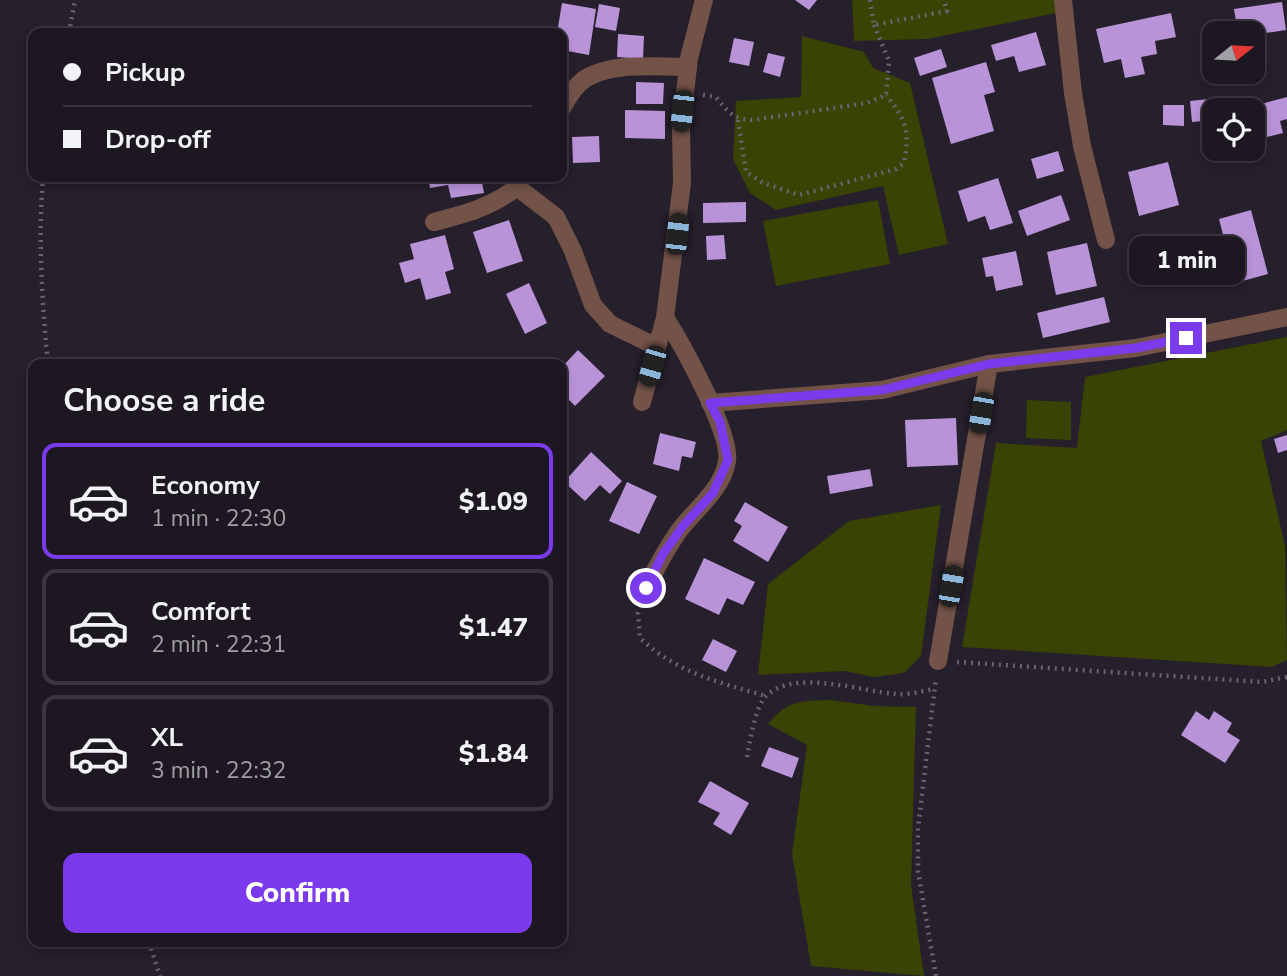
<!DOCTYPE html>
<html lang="en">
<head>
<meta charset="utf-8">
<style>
  :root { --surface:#1c1721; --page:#25202a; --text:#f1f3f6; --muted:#a09fa5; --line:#3a363f; --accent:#7c3aed }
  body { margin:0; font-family:"Nunito Sans",sans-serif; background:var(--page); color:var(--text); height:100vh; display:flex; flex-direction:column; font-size:26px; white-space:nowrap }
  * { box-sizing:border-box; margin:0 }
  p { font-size:23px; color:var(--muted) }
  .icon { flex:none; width:38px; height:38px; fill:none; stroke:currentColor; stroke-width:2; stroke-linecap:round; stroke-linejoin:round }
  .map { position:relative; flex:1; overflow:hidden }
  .sheet { position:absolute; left:28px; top:359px; width:539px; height:588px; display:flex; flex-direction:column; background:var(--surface); border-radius:14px; box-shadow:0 4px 10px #0003,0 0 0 2px var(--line) }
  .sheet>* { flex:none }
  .top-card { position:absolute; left:28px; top:28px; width:539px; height:154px; border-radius:14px; box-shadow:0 4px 10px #0003,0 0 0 2px var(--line); display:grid; align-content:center; height:154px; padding:0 35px; background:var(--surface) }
  .needle { width:46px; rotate:72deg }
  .fabs { position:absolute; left:1202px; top:21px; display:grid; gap:14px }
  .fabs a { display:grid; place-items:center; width:63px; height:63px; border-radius:14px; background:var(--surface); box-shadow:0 4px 10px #0003,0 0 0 2px var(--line); font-size:35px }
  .end { position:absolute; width:32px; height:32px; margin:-16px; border:9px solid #7c3aed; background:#fff; box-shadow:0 0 0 4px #fff }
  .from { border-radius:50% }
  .bubble { position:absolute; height:49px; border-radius:14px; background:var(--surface); box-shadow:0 4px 10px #0003,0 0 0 2px var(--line); font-size:23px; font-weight:800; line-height:49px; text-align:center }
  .car { position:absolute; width:21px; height:42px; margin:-21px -10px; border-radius:9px; box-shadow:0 0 5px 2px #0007; background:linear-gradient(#222 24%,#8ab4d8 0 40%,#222 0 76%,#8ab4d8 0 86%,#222 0) }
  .top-card b { display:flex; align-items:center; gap:24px; height:66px; font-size:26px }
  .top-card b+b { border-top:2px solid var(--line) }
  .top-card i { width:18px; height:18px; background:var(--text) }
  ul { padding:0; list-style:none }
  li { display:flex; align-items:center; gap:21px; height:116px; margin:0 14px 10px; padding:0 21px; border:4px solid var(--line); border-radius:14px }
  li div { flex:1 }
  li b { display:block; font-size:26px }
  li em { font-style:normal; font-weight:800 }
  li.on { border-color:var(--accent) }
  li>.icon { width:63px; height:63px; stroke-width:1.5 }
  h2 { padding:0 35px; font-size:32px; line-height:84px }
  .cta { display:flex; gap:14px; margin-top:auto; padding:14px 35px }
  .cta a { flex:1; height:80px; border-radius:14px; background:var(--accent); color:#fff; font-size:28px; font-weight:800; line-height:80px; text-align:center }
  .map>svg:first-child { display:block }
  .green { fill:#384304 }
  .building { fill:#b893d8 }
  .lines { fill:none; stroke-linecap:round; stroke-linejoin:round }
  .path { stroke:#6b6470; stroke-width:4.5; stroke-dasharray:2 5; stroke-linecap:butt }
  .minor { stroke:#735248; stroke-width:18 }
  .route { stroke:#7c3aed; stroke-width:9 }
</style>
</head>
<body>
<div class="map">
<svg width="1287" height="976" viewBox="0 0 1287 976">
  <rect width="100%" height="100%" fill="#261f2c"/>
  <g class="green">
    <path d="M852 0H1058L1056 13 927 39 854 41Z"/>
    <path d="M802 36 864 52 873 68 910 83 948 244 899 255 883 186 776 210 750 193 733 159 736 101 801 97Z"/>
    <path d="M878 200 890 264 776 286 763 221Z"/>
    <path d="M1287 337V430L1261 441 1285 546 1287 660 1272 667 962 647 996 443 1077 448 1085 377Z"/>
    <path d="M1027 400 1071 402V440L1026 438Z"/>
    <path d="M941 505 921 656 904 673 874 677 844 671 758 675 768 584 849 521Z"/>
    <path d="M830 700 874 706 916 707 911 885 924 976 811 966 792 854 807 745 768 724C788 700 800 701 830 700Z"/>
  </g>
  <g class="building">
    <path d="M795 0H817L809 10Z"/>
    <path d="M1282 2 1286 30 1253 35 1238 33 1234 9Z"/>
    <path d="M562 3 596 9 589 55 562 50V33H557Z"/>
    <path d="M599 4 620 8 616 31 595 27Z"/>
    <path d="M1171 13 1176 37 1155 41 1157 54 1141 57 1145 74 1125 78 1121 59 1104 63 1096 29Z"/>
    <path d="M1036 32 1046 65 1019 72 1014 56 996 61 991 45Z"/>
    <path d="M618 34 644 36 643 59 617 57Z"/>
    <path d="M734 38 754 42 749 66 729 62Z"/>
    <path d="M941 49 947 67 920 76 914 58Z"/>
    <path d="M768 53 785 57 780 77 763 72Z"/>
    <path d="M986 62 995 92 984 95 994 131 951 144 932 78Z"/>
    <path d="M636 82 664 83 663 104H636Z"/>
    <path d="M1229 97 1230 110H1214V120L1192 122 1190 101Z"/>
    <path d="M1287 97V119L1280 121 1283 133 1259 139 1250 107Z"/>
    <path d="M1163 105H1184V126L1163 125Z"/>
    <path d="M625 110 665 111V139L625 138Z"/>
    <path d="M599 136 600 162 573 163 572 137Z"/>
    <path d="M1058 151 1064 171 1037 179 1031 159Z"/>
    <path d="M1168 162 1179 205 1139 216 1128 172Z"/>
    <path d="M428 177H481L484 193 451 198 448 185 430 188Z"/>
    <path d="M998 178 1013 223 990 230 985 216 968 222 958 191Z"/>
    <path d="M1061 195 1070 220 1027 236 1018 211Z"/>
    <path d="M746 202V222L703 223V203Z"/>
    <path d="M1251 210 1268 274 1224 286 1218 262 1229 258 1219 219Z"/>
    <path d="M509 220 523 261 487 273 473 232Z"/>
    <path d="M445 235 454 269 445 272 451 293 426 300 420 278 405 283 399 263 414 259 410 244Z"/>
    <path d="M724 235 726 259 707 260 706 236Z"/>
    <path d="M1087 243 1097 286 1056 295 1047 252Z"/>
    <path d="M1016 251 1023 285 996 291 993 276 986 277 982 258Z"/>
    <path d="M529 283 547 323 525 334 506 294Z"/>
    <path d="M1104 297 1110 322 1043 338 1037 313Z"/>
    <path d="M578 350 605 376 575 406 562 393V367Z"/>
    <path d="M956 418 958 465 907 467 905 420Z"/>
    <path d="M660 433 696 442 692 458 682 456 679 471 653 464Z"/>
    <path d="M1287 435V450L1278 453 1274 439Z"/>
    <path d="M591 452 622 481 610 494 600 485 585 501 564 482Z"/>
    <path d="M870 469 873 486 830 494 827 476Z"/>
    <path d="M627 482 657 496 639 534 609 521Z"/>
    <path d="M745 502 788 527 768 562 733 541 742 526 734 521Z"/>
    <path d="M704 558 755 582 743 605 727 598 719 615 685 599Z"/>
    <path d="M713 639 737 651 726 672 702 660Z"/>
    <path d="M1196 711 1209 720 1214 711 1232 723 1227 732 1240 740 1225 763 1181 735Z"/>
    <path d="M769 747 799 758 792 778 761 766Z"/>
    <path d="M710 781 749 803 731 835 713 824 720 813 698 802Z"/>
  </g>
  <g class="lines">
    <g class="path">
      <path d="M870 0 874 25 947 11 944 0"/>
      <path d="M69 33 75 0"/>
      <path d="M703 95 716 97C727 111 734 120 753 120L867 103 886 95 889 61 874 25"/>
      <path d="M738 120 746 172 763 183 799 195 896 169 904 163C910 132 906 119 886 95"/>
      <path d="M43 177C38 239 42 302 48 364"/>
      <path d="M641 606 638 613 640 638C677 673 718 682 766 696"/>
      <path d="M957 662 1262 682 1287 677"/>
      <path d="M747 757C750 741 755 707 766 696 796 668 862 692 897 694 909 695 923 691 934 689"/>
      <path d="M149 942 160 976"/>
      <path d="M936 976 918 871V828L936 678"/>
    </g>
    <g class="minor">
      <path d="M1063 0 1073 93 1082 146 1106 240"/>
      <path d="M562 108C569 96 577 82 590 76 619 62 657 67 688 67"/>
      <path d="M522 177 517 187 556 217 573 251 593 305 610 324 657 347"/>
      <path d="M434 222C465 214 492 207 517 187"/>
      <path d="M642 402 665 318 682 183 681 128 689 58 704 0"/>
      <path d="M710 403 882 390 989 364 1136 348 1287 317"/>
      <path d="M646 588C657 567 667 546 682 527 697 508 723 488 727 461 732 435 681 341 665 318"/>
      <path d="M938 661 989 364"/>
    </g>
  </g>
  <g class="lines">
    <path class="route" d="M646 588 663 554 683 526 713 493 728 460 720 422 710 403 882 390 989 364 1136 348 1186 338"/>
  </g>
</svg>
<div class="fabs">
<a><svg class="needle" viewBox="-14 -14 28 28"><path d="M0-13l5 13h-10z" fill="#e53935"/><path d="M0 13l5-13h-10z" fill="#a09fa5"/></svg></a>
<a><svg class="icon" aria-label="locate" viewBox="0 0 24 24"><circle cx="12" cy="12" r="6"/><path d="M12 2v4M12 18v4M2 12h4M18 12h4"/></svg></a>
</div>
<i class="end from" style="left:646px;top:588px"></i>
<i class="end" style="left:1186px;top:338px"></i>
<div class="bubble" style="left:1129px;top:236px;width:116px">1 min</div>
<i class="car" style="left:682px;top:111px;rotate:186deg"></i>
<i class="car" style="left:677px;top:234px;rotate:6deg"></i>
<i class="car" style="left:652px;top:366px;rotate:196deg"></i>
<i class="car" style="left:981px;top:413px;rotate:190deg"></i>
<i class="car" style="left:951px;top:586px;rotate:10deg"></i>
<div class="top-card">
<b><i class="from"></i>Pickup</b>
<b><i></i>Drop-off</b>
</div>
<section class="sheet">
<h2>Choose a ride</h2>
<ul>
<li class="on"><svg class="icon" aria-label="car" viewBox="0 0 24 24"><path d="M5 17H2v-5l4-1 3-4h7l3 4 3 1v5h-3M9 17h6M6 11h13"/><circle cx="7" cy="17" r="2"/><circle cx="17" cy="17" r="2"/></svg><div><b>Economy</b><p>1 min · 22:30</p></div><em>$1.09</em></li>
<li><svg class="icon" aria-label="car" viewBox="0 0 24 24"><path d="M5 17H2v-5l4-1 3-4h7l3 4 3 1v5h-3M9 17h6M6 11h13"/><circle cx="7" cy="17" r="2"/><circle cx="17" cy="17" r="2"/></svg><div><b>Comfort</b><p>2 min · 22:31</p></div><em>$1.47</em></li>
<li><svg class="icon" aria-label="car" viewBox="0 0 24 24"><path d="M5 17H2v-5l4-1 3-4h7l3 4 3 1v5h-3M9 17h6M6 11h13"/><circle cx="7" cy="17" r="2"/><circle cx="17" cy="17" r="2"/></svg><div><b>XL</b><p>3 min · 22:32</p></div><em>$1.84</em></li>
</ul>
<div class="cta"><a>Confirm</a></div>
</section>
</div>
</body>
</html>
